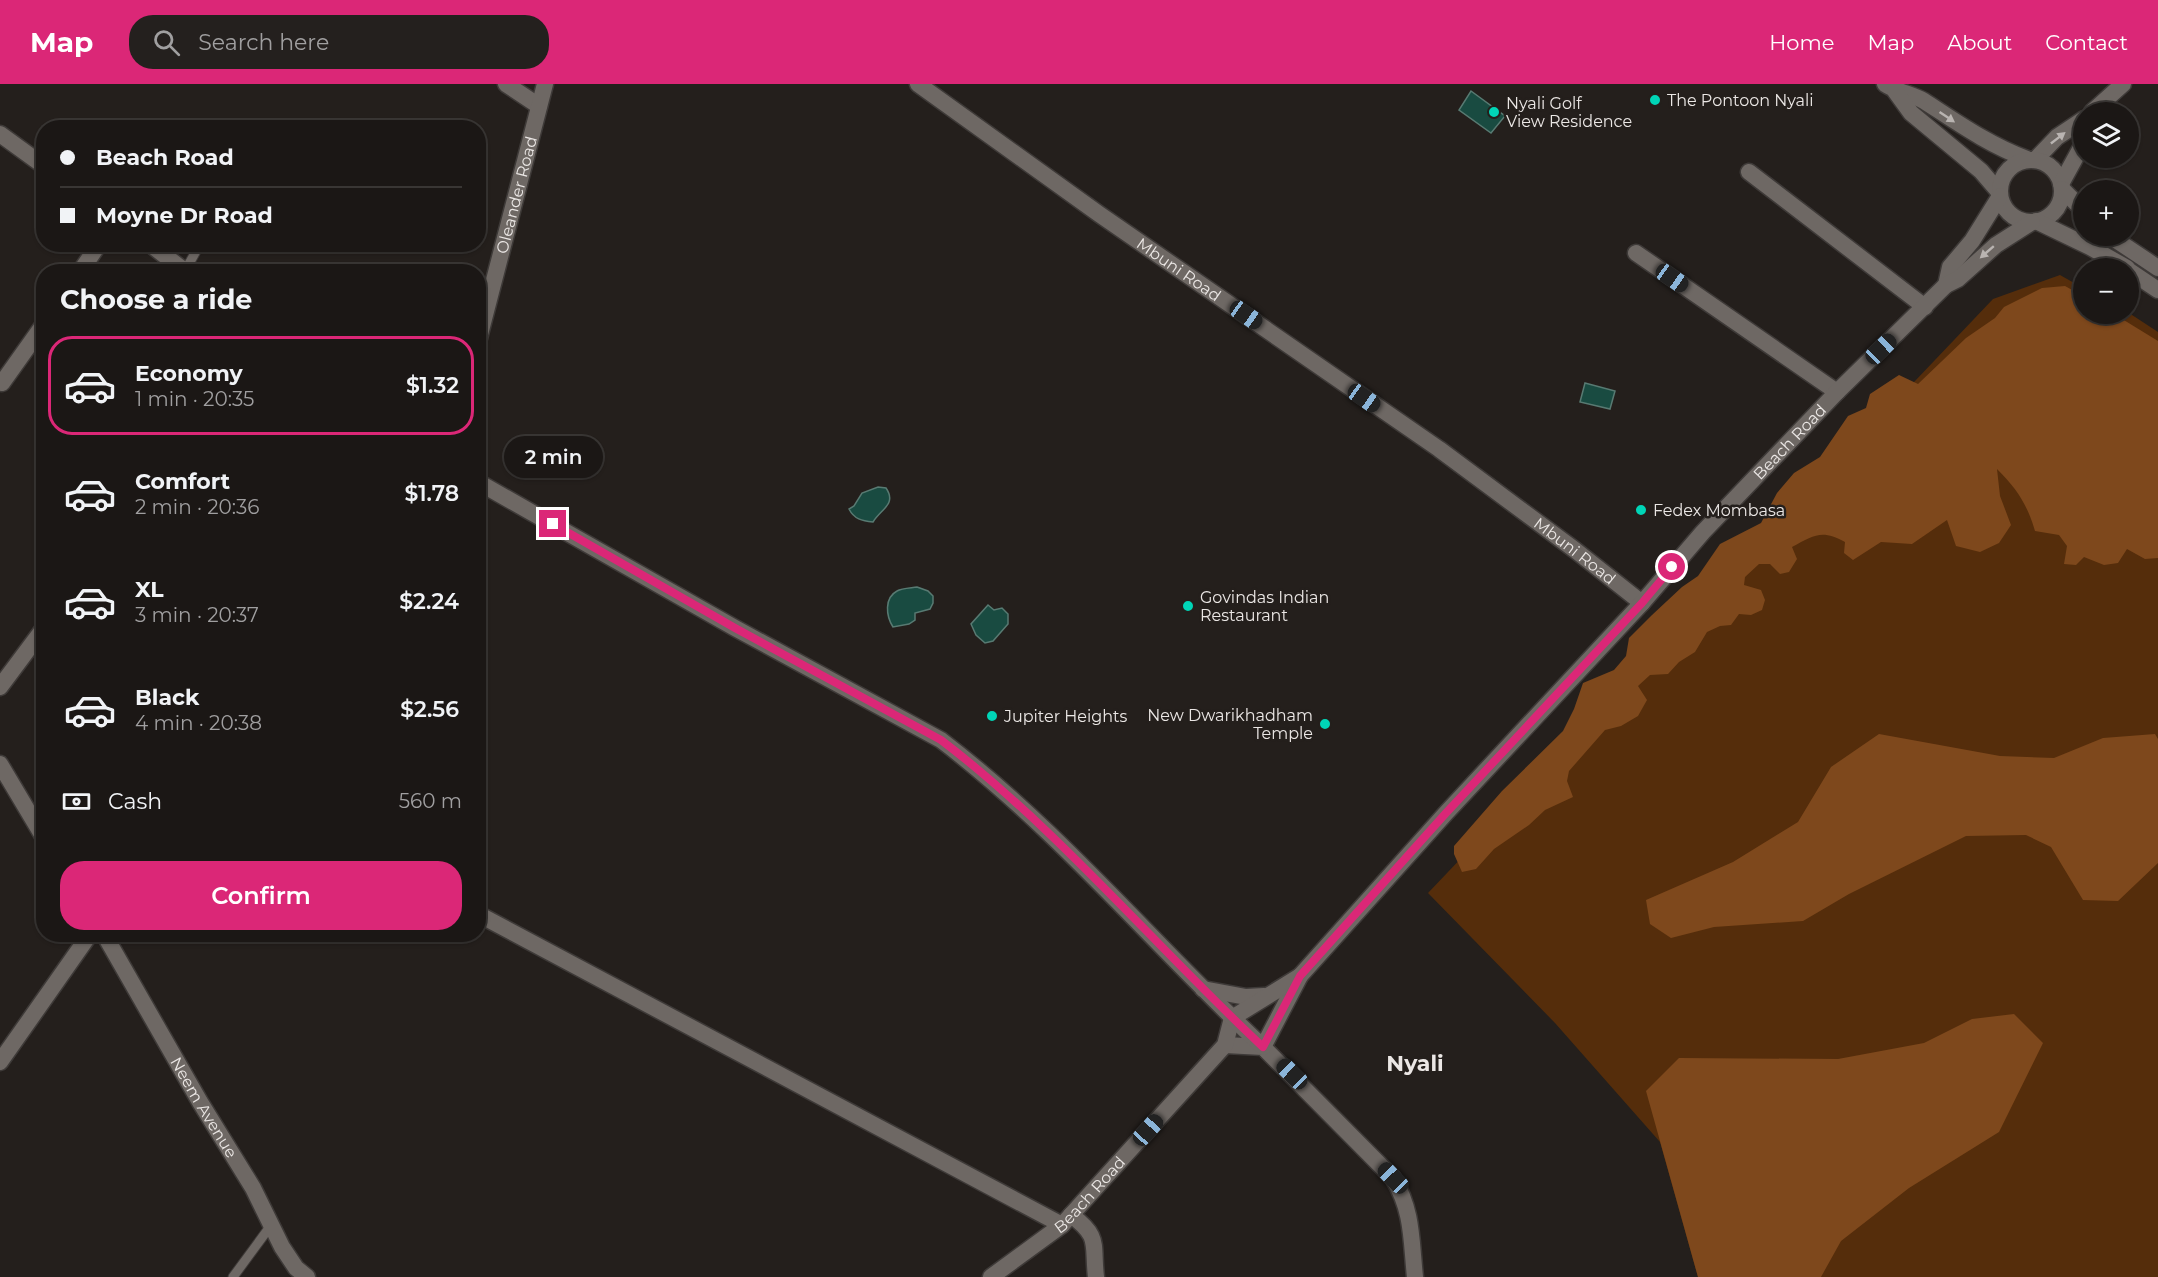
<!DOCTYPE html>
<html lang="en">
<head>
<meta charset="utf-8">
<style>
  :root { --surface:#1b1715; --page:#24201e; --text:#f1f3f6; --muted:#a09fa0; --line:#393634; --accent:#db2777 }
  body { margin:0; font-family:Montserrat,sans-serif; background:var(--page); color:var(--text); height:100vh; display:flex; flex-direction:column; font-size:22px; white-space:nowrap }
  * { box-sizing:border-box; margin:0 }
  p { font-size:20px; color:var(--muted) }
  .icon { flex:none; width:33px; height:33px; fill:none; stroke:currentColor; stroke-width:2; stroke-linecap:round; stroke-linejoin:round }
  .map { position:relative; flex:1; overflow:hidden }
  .panel { position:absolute; left:36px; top:180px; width:450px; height:678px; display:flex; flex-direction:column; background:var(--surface); border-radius:24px; box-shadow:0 2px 4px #0004,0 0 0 2px var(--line) }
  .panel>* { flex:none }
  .hud { position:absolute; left:36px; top:36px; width:450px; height:132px; border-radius:24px; box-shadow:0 2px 4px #0004,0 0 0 2px var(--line); display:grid; align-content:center; height:132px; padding:0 24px; background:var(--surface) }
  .fabs { position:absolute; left:2073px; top:18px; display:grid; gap:12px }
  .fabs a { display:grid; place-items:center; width:66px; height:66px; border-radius:50%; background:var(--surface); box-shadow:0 2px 4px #0004,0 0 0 2px var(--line); font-size:30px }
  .end { position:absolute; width:27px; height:27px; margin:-14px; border:8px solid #db2777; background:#fff; box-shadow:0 0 0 3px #fff }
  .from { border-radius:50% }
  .bubble { position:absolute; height:42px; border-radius:21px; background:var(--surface); box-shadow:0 2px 4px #0004,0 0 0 2px var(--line); font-size:20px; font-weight:600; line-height:42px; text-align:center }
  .car { position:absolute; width:18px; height:36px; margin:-18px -9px; border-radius:8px; box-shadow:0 0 4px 2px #0007; background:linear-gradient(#222 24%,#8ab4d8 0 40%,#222 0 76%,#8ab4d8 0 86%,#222 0) }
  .hud b { display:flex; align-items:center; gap:21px; height:57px; font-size:22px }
  .hud b+b { border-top:2px solid var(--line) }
  .hud i { width:15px; height:15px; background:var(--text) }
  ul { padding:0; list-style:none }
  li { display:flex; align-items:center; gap:18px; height:99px; margin:0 12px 9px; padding:0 12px; border:3px solid transparent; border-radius:24px }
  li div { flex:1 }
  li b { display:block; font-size:22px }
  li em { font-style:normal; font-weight:600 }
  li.active { border-color:var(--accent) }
  li>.icon { width:54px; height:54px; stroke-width:1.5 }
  h2 { padding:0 24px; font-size:27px; line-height:72px }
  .pay { display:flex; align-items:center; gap:15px; height:66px; padding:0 24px; font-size:22px }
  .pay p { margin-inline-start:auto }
  .primary-button { display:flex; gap:12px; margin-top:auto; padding:12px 24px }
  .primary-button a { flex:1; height:69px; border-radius:24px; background:var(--accent); color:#fff; font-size:24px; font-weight:600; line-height:69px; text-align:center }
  header { display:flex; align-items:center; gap:36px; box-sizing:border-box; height:84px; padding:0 30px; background:var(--accent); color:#fff }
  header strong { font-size:28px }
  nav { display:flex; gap:33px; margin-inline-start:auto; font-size:21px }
  .search { width:420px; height:54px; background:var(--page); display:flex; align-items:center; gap:15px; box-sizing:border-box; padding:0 21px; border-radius:24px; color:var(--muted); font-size:22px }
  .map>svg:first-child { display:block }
  .green { fill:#552d0b }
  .forest { fill:#7e481c }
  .water { fill:#194b41; stroke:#587a72; stroke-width:1.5 }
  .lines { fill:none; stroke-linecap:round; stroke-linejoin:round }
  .service-casing { stroke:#3e3a38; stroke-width:11 }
  .minor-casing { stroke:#3e3a38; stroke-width:19 }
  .secondary-casing { stroke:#3e3a38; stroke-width:19 }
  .service { stroke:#6e6864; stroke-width:9 }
  .minor { stroke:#6e6864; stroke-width:16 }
  .secondary { stroke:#6e6864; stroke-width:16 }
  .oneway { fill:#b9b4b1 }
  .route { stroke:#db2777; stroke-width:8 }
  .poi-dot { fill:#00d5b7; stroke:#241f1c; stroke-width:2 }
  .labels { text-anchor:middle; stroke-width:5; stroke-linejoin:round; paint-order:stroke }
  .poi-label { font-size:16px; fill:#ebe7e5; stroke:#241f1c; text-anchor:start }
  .street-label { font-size:16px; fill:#ebe7e5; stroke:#241f1c }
  .district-label { font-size:22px; font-weight:bold; fill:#ebe7e5; stroke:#241f1c }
</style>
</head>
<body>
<header>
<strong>Map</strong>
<div class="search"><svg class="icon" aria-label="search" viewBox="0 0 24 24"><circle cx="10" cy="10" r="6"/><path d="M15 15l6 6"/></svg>Search here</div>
<nav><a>Home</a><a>Map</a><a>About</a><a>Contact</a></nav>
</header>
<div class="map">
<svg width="2158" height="1193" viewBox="0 0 2158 1193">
  <rect width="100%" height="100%" fill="#241f1c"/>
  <path class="green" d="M2060 191 2083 204 2084 230 2129 229 2158 248V1193H1698L1660 1058 1555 939 1428 809 1993 215Z"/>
  <g class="forest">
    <path d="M2065 202 2083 212 2084 230H2114L2158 257V474L2145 475 2127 465 2118 479 2104 481 2084 473 2076 481 2064 480 2067 462 2059 451 2035 447C2027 420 2017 405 1997 385L2000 412 2011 441 1999 459 1980 468 1956 462 1947 436 1912 460 1881 458 1853 476 1844 469 1845 458C1822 445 1814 451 1792 463L1797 475 1789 488 1780 490 1770 480H1759L1745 493 1744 501 1761 506 1765 516 1762 526 1751 531 1739 530 1731 541 1720 542 1707 548 1695 568 1679 578 1668 590 1650 591 1638 602 1647 616 1638 632 1621 642 1605 646 1569 687 1567 697 1573 713 1545 726 1529 741 1494 765 1476 785 1462 788 1454 770V762L1502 707 1563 647 1574 625 1583 599 1614 586 1626 572 1629 554 1652 531 1682 503 1698 492 1720 460 1761 439 1777 409 1794 389 1820 373 1848 332 1866 324 1870 310 1899 291 1918 300 1966 254 1995 234 2004 223 2042 204Z"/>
    <path d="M1879 650 2000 672 2054 674 2103 654 2155 650 2158 655V779L2118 817 2083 816 2051 763 2026 751 1966 752 1849 810 1803 837 1714 843 1671 854 1650 840 1646 816 1733 778 1798 738 1831 683Z"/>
    <path d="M2014 930 2043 959 1999 1048 1909 1104 1841 1157 1821 1193H1698L1646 1007 1679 974 1838 975 1924 959 1972 935Z"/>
  </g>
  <g class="water">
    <path d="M1471 7 1505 32 1491 49 1459 26Z"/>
    <path d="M1585 299 1615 307 1610 325 1580 318Z"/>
    <path d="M878 403 886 404C897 420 881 425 873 438 862 437 854 435 849 425L854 422 862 409Z"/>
    <path d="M917 503 928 507 933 512V519L930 525 915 529V536L909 540 893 543C886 532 884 514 897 507 902 504 911 504 917 503Z"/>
    <path d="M988 521 994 526 1002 524 1008 530V540L993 557 985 559 976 551 971 540Z"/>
  </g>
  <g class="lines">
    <g class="service-casing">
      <g id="service">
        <path d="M185 187 200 160"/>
        <path d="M233 1193 272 1140"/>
      </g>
    </g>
    <g class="minor-casing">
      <g id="minor">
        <path d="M506 0 539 22"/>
        <path id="s1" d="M918 0 1099 130 1439 365 1575 466 1642 519"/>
        <path d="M1749 88 1925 223"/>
        <path d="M1636 169 1837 308"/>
        <path d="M80 188 99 160"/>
        <path id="s2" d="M478 258 545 0"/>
        <path d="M2 299 44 240"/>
        <path d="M0 603 44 544"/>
        <path d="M0 680 44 754"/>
        <path d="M478 830 1062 1141"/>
        <path id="s3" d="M104 850 200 1018 253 1104 282 1163 296 1184 307 1193"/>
        <path d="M1225 961 1263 963 1393 1094C1413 1127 1411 1156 1415 1193"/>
        <path d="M0 978 90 850"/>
        <path d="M1071 1131C1101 1153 1092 1160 1096 1193"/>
        <path id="s4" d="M991 1193 1062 1141 1071 1131 1225 961 1232 934"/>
      </g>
    </g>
    <g class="secondary-casing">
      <g id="secondary">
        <path d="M1885 0C1897 8 1912 10 1924 17 1958 39 1989 61 2027 75"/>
        <path d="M1895 7 1911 29 1981 87 1999 108"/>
        <path d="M2092 28 2123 0"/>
        <path d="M0 50 44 82"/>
        <path d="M2035 76 2057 53 2084 35"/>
        <circle cx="2031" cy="107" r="31"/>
        <path d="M2061 100 2084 58"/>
        <path d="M2062 105 2084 127"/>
        <path d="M2036 137 2090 163 2127 184"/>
        <path d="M2110 152 2158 184"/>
        <path d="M150 160 186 188"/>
        <path d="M2128 186 2158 206"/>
        <path d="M1946 201 1950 183 1972 157 2000 112"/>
        <path id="s5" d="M478 398 735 544 941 656C1059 746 1155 862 1263 963L1300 892 1446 729 1642 519 1703 448 1837 308 1946 201 1958 195 1996 161 2032 138"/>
        <path d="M1203 905 1246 913 1264 912"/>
        <path d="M1232 934 1300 892"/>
      </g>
    </g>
    <use href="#service" class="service"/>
    <use href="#minor" class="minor"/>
    <use href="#secondary" class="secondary"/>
  </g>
  <defs><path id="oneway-solid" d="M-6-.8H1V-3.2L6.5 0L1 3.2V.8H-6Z" transform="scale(1.5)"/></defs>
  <g class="oneway">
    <use href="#oneway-solid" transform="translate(1947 33) rotate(34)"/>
    <use href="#oneway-solid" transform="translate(2058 54) rotate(-38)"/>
    <use href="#oneway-solid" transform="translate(1987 168) rotate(139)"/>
  </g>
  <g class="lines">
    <path class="route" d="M553 440 735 544 941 656C1059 746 1155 862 1263 963L1300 892 1446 729 1642 519 1672 483"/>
  </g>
  <g class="poi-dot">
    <circle cx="1655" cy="16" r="6"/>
    <circle cx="1494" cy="28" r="6"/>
    <circle cx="1641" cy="426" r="6"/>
    <circle cx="1188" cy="522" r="6"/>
    <circle cx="992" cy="632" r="6"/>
    <circle cx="1325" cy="640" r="6"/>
  </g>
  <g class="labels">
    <g class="poi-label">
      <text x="1667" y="22">The Pontoon Nyali</text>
      <text x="1506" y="25">Nyali Golf<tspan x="1506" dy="18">View Residence</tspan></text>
      <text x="1653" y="432">Fedex Mombasa</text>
      <text x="1200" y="519">Govindas Indian<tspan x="1200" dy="18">Restaurant</tspan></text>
      <text x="1313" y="637" text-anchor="end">New Dwarikhadham<tspan x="1313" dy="18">Temple</tspan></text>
      <text x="1004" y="638">Jupiter Heights</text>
    </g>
    <g class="street-label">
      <text dy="6" stroke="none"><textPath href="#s2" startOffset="152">Oleander Road</textPath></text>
      <text dy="6" stroke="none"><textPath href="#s1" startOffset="320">Mbuni Road</textPath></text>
      <text dy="6" stroke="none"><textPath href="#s5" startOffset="1780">Beach Road</textPath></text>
      <text dy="6" stroke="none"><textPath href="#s1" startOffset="806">Mbuni Road</textPath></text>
      <text dy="6" stroke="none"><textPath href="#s3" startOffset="200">Neem Avenue</textPath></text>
      <text dy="6" stroke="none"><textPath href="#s4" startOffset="129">Beach Road</textPath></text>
    </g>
    <g class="district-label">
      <text x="1415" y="987">Nyali</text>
    </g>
  </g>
</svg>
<div class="fabs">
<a><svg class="icon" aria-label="layers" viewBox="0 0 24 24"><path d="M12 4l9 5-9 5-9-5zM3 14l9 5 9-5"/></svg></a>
<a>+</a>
<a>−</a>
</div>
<i class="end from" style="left:1672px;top:483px"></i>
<i class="end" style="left:553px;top:440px"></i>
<div class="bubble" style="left:504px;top:352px;width:99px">2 min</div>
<i class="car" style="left:1672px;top:194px;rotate:125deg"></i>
<i class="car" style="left:1246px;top:231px;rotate:125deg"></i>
<i class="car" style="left:1881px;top:265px;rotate:46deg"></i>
<i class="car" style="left:1364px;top:314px;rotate:125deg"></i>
<i class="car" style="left:1292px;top:990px;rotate:314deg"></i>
<i class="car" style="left:1148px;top:1046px;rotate:42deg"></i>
<i class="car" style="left:1393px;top:1094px;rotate:316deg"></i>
<div class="hud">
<b><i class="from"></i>Beach Road</b>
<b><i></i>Moyne Dr Road</b>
</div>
<section class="panel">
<h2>Choose a ride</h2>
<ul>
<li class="active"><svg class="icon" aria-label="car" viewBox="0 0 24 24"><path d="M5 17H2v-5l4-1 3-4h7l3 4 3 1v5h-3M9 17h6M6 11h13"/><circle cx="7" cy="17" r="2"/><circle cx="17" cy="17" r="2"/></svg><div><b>Economy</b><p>1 min · 20:35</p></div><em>$1.32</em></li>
<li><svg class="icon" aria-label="car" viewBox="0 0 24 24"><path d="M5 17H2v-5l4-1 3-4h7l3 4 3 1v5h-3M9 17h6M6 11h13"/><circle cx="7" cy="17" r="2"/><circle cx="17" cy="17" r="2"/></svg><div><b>Comfort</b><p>2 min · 20:36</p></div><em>$1.78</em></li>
<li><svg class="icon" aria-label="car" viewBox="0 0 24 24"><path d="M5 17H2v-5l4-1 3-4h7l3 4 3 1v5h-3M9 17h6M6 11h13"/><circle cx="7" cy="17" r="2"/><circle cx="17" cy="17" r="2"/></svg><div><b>XL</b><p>3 min · 20:37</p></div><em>$2.24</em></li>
<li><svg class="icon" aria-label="car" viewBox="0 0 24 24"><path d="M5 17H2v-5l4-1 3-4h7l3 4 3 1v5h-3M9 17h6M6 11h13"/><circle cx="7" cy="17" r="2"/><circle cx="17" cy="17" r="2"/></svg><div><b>Black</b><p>4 min · 20:38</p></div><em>$2.56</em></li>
</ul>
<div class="pay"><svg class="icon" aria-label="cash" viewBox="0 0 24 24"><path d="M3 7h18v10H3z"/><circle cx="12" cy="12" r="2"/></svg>Cash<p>560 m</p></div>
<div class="primary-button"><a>Confirm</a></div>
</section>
</div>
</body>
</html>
